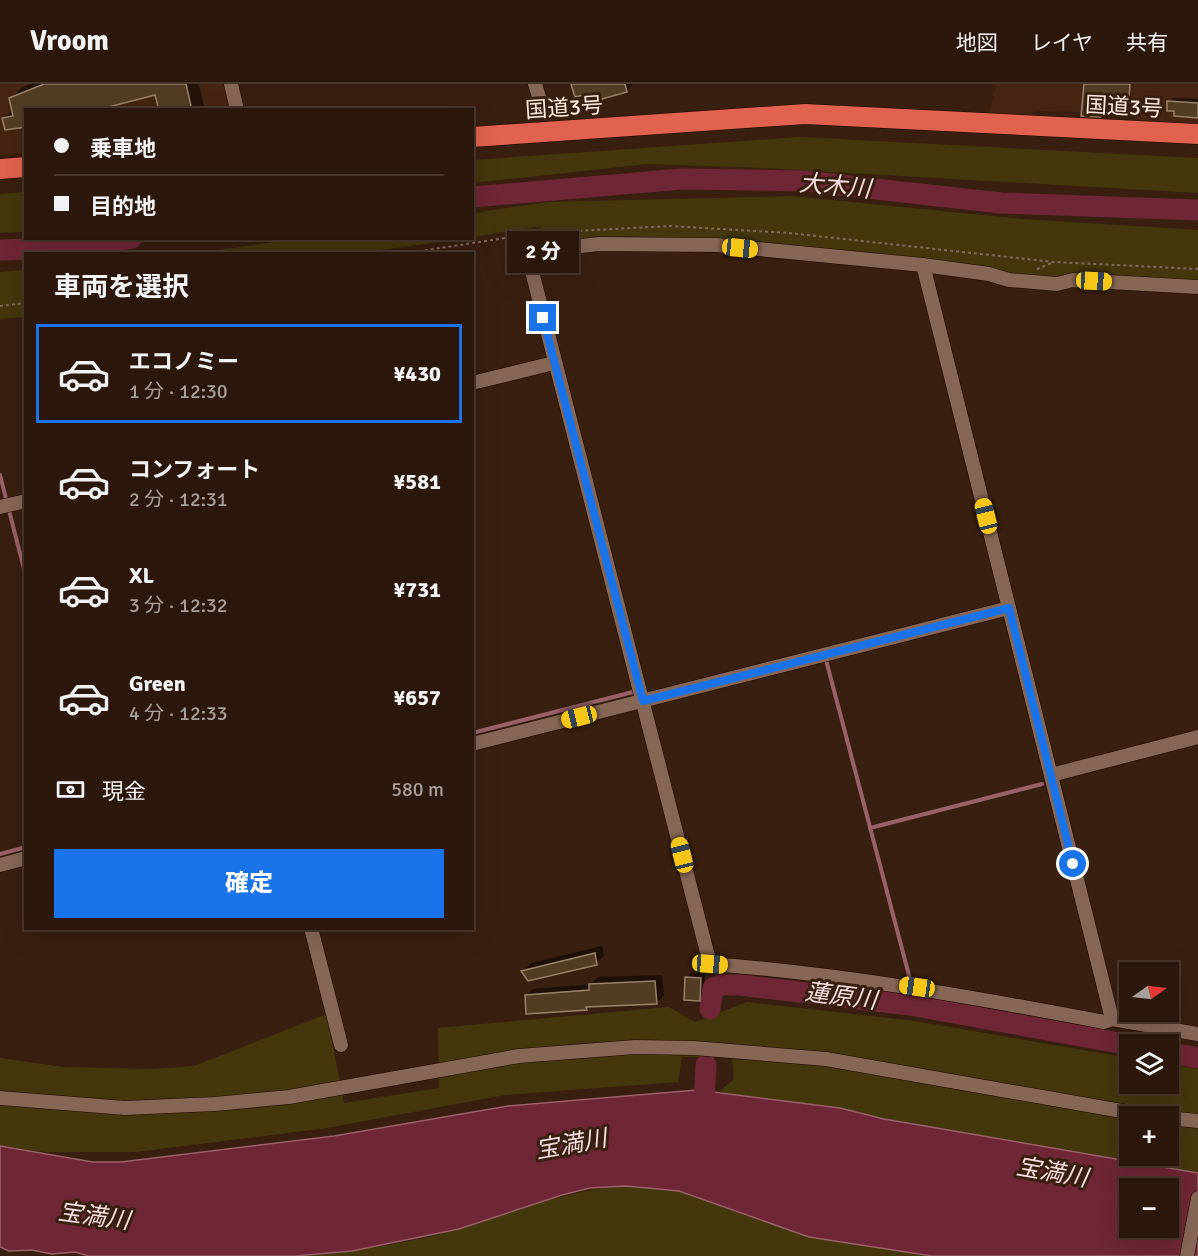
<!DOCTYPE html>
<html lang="ja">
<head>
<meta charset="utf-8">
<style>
  :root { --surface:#2b170b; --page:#372419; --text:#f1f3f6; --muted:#a69f9d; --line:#47362c; --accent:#1a73e8 }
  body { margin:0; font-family:Signika,"Noto Sans JP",sans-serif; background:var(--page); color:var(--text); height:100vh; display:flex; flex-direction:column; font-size:22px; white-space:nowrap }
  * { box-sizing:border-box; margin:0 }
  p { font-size:20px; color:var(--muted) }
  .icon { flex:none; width:33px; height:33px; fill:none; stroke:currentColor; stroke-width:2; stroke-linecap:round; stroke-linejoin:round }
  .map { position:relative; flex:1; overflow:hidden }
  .details { position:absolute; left:24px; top:168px; width:450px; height:678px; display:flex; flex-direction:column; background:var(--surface); border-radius:0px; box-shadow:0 6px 24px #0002,0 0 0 2px var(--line) }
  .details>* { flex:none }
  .hud { position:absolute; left:24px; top:24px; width:450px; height:132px; border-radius:0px; box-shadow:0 6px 24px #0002,0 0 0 2px var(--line); display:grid; align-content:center; height:132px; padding:0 30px; background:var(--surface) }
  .needle { width:39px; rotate:76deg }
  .tools { position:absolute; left:1119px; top:878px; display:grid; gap:12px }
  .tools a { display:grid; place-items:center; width:60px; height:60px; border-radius:0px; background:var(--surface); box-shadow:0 6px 24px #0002,0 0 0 2px var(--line); font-size:30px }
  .end { position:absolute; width:27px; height:27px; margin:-14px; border:8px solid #1a73e8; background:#fff; box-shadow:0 0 0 3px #fff }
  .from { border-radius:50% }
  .bubble { position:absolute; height:42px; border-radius:0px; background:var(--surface); box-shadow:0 6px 24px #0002,0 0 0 2px var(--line); font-size:20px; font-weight:800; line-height:42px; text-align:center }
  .car { position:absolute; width:18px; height:36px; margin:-18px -9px; border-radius:8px; box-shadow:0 0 4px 2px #0007; background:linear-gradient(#f5c518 24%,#345 0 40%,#f5c518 0 76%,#345 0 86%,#f5c518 0) }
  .hud b { display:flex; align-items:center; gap:21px; height:57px; font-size:22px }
  .hud b+b { border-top:2px solid var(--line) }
  .hud i { width:15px; height:15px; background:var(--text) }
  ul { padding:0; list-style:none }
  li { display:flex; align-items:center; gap:18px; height:99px; margin:0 12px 9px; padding:0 18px; border:3px solid transparent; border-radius:0px }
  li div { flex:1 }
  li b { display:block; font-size:22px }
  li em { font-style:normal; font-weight:800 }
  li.current { border-color:var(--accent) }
  li>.icon { width:54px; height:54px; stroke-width:1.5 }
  h2 { padding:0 30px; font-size:27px; line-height:72px }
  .pay { display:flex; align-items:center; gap:15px; height:66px; padding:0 30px; font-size:22px }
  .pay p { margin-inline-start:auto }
  .action { display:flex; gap:12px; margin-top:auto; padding:12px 30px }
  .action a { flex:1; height:69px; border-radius:0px; background:var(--accent); color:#fff; font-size:24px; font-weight:800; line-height:69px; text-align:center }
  header { display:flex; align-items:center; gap:36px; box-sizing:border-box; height:84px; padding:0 30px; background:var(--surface); border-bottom:2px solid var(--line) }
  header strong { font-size:28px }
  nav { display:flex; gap:33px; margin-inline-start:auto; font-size:21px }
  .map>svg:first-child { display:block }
  .built { fill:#452511 }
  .green { fill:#44370c; fill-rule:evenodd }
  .water { fill:#6f2636; stroke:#9a616a; stroke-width:1.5; fill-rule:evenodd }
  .shadow { fill:#0007 }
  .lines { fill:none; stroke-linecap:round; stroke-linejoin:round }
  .stream { stroke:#9a616a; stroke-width:4 }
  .river { stroke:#6f2636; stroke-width:21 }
  .building { fill:#523d24; stroke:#998267; stroke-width:1.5 }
  .minor-casing { stroke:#1f0700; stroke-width:15 }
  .highway-casing { stroke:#1f0700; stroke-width:21 }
  .path { stroke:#816a5d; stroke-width:2; stroke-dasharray:3 3; stroke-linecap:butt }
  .minor { stroke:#866756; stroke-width:14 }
  .highway { stroke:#e0624f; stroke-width:20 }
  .route { stroke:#1a73e8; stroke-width:8 }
  .labels { text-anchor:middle; stroke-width:6; stroke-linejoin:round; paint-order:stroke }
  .street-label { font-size:22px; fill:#feece2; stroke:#391f0f }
  .water-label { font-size:24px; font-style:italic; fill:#f6dde0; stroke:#391f0f }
</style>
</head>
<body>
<header>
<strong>Vroom</strong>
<nav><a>地図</a><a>レイヤ</a><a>共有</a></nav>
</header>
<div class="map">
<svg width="1198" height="1172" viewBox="0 0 1198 1172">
  <rect width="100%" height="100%" fill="#391f0f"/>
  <g class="built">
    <path d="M0 0H226L232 25 26 26 25 69 0 71Z"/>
    <path d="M996 0H1198V41L1136 38 1133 29 1034 27 1031 32 989 29Z"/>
  </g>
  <g class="green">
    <path d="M800 53 1198 74V109L763 84 648 80 473 99V76Z"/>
    <path d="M25 108V148L0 149V110Z"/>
    <path d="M791 112 1022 135 1198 146V199L1046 193 925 178 603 156 521 164 542 142 473 153V129L547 118Z"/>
    <path d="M297 155V154L460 155 359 169H195Z"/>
    <path d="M25 186V233L0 235V188Z"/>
    <path d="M747 918 915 937 1129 974 1130 999H1168L1169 980 1198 985V1089L884 1035 840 1024 719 1008 734 995 732 973H682L678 998 505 1011 327 1044 136 1068H44L0 1062V974L63 983 153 985 194 982 327 930 344 1019 439 1004 438 944 669 923 695 938ZM1130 1032H1168V1071H1130Z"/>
    <path d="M626 1102 679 1106 727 1122 932 1172H295C351 1168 408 1160 462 1144 519 1127 565 1106 626 1102Z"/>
  </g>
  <path class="water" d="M697 1006 840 1024 884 1035 1198 1089V1172H932L809 1153 679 1107 626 1102 590 1104 562 1111 459 1145 352 1167 295 1172H89L75 1168 52 1170 32 1166 9 1167 0 1163V1062L93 1078H121L334 1052 508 1022ZM1130 1104H1168V1143H1130Z"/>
  <g class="shadow">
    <path d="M30 0H199L205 26H160L156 9 26 26 24 60 21 43 4 35 13 25 11 14 21 4Z"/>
    <path d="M573 0H633L627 7Z"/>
    <path d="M1089 0H1126L1110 8 1108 24 1100 32Z"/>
    <path d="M1173 14 1198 15V32L1176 26 1169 18Z"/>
    <path d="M602 862 604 872 596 879 523 887 531 879Z"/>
    <path d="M691 889H705L704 910 699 915 686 894Z"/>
    <path d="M662 891 664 912 656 919 589 921 586 924 526 912 533 905 591 900 598 893Z"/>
  </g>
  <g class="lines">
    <g class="stream">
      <path d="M0 391 26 493"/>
      <path d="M826 576 911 899"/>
      <path d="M472 649 633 608"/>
      <path d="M870 744 1042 700"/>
      <path d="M0 770 26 763"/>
      <path d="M706 903 713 904"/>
      <path d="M910 921 912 910"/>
    </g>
    <g class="river">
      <path d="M472 113 682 95 804 97 1001 119 1198 126"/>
      <path d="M0 166 65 164 132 154"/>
      <path d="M710 925 713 904 720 901H740L910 921 1130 961"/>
      <path d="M1168 968 1198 974"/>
      <path d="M703 1035 706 981"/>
    </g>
  </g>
  <g class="building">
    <path d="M44 0H186L192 26H159L155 11 97 26H26V43L5 46 2 34 13 32 9 14Z"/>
    <path d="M571 0H625L627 8 591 18 589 10 575 13Z"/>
    <path d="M1084 0H1130L1129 14 1104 9 1101 33 1081 32Z"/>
    <path d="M1167 17 1198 19V34L1174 32V27H1167Z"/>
    <path d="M595 869 597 881 528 897 521 887Z"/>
    <path d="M685 893 701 894 700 917 684 916Z"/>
    <path d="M655 897 657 920 586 923 587 926 526 930 525 911 589 906V900Z"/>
  </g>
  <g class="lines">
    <g class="minor-casing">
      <g id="minor">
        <path d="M231 0 237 26"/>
        <path d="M535 0 540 16 549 22 559 20"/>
        <path d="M923 181 1009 524"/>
        <path d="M472 299 554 279"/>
        <path d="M0 423 26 417"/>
        <path d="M472 660 1009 524 1112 935 1198 950"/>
        <path d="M1051 691 1198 653"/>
        <path d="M0 781 26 774"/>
        <path d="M311 844 341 961"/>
        <path d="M1112 935 1104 938C973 913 843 890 710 880L527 168 599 160 717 161 923 181 989 190 1009 196 1057 200 1073 196 1198 203"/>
        <path d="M0 1014 125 1024 215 1020 289 1013 519 972 635 963 694 964 826 975 1150 1032"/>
        <path d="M1168 1034 1198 1037"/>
        <path d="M1187 1172 1198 1114"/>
      </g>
    </g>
    <g class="highway-casing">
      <g id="highway">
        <path d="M472 53 805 30 1198 50"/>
        <path d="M0 85 26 83"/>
      </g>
    </g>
    <g class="path">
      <path d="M401 170 538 149 670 142 789 149 1054 178 1198 185"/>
      <path d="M1037 185 1054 178"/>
      <path d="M0 222 26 219"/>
    </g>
    <use href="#minor" class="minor"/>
    <use href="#highway" class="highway"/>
  </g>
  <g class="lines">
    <path class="route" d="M543 234 643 617 1009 524 1073 780"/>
  </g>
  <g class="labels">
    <g class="street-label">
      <text transform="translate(1124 22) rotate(3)" y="8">国道3号</text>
      <text transform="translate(564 23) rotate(-4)" y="8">国道3号</text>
    </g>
    <g class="water-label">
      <text transform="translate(835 102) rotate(5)" y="8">大木川</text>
      <text transform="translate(841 912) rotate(7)" y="8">蓮原川</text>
      <text transform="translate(571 1060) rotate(-10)" y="8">宝満川</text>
      <text transform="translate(1052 1088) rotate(10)" y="8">宝満川</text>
      <text transform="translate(94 1132) rotate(8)" y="8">宝満川</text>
    </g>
  </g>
</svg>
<div class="tools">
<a><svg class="needle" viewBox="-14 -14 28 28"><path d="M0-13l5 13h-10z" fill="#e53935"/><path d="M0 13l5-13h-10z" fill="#a69f9d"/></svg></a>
<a><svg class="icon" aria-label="layers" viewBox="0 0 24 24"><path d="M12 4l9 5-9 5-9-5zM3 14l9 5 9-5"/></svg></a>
<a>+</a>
<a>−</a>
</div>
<i class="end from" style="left:1073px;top:780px"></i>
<i class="end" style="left:543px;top:234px"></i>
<div class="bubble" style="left:507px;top:147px;width:72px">2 分</div>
<i class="car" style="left:740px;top:164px;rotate:96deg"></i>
<i class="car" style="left:1094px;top:197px;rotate:93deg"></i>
<i class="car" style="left:986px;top:432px;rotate:346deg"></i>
<i class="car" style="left:579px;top:633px;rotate:256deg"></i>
<i class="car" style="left:682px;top:771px;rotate:346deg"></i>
<i class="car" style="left:710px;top:880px;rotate:94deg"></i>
<i class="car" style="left:917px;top:903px;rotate:278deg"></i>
<div class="hud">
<b><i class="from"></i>乗車地</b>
<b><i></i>目的地</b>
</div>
<section class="details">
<h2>車両を選択</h2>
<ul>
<li class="current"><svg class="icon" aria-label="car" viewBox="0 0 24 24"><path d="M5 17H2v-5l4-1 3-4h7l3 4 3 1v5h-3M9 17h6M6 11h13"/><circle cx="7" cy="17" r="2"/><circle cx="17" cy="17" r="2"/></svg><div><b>エコノミー</b><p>1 分 · 12:30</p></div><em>¥430</em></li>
<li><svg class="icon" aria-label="car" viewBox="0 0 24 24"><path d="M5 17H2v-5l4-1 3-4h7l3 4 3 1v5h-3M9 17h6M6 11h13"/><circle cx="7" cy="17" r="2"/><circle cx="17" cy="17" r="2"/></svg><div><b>コンフォート</b><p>2 分 · 12:31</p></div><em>¥581</em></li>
<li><svg class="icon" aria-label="car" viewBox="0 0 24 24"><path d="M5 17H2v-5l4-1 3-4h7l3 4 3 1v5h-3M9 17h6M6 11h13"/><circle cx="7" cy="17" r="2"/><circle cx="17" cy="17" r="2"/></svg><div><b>XL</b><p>3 分 · 12:32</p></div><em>¥731</em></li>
<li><svg class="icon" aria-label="car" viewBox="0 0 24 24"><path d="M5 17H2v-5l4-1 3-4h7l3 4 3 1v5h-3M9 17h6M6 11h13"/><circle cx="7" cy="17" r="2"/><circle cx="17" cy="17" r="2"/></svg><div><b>Green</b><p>4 分 · 12:33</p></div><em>¥657</em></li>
</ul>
<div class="pay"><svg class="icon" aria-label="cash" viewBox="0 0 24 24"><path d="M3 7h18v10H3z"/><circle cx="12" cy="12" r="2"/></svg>現金<p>580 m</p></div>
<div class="action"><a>確定</a></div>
</section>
</div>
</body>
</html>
